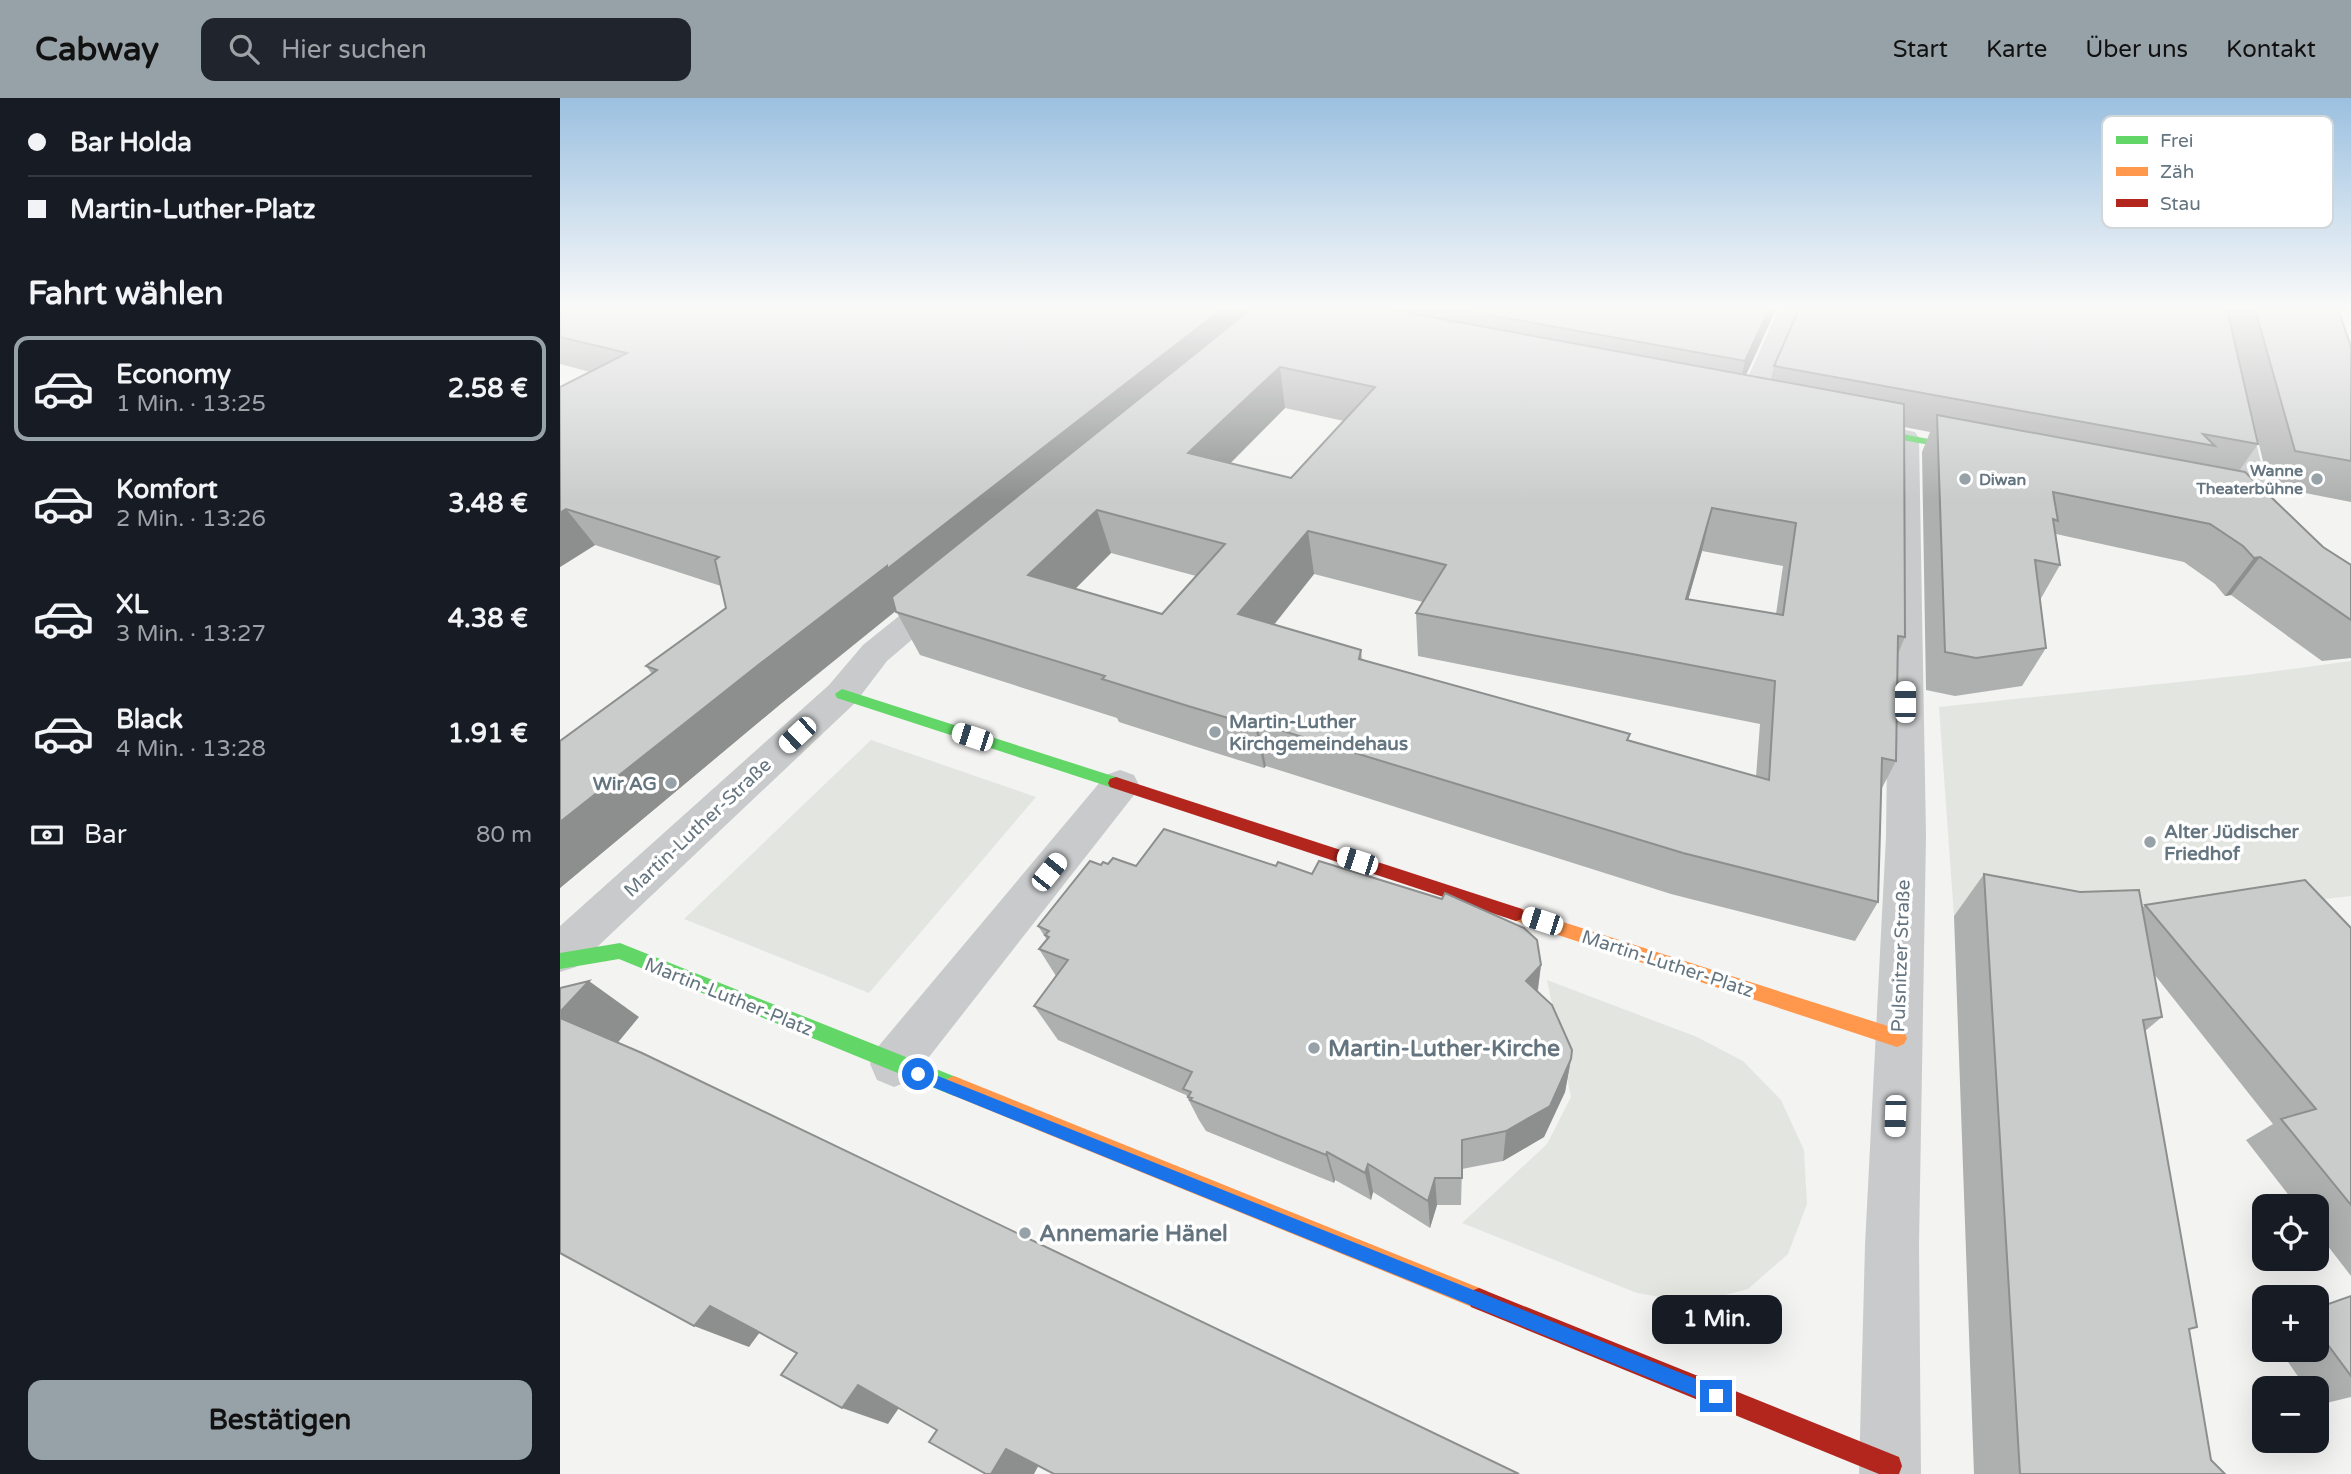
<!DOCTYPE html>
<html lang="de">
<head>
<meta charset="utf-8">
<style>
  :root { --surface:#171b24; --page:#20242c; --text:#f1f3f6; --muted:#9ea1a6; --line:#363941; --accent:#97a1a8 }
  body { margin:0; font-family:"Varela Round",sans-serif; background:var(--page); color:var(--text); height:100vh; display:flex; flex-direction:column; font-size:26px; white-space:nowrap }
  * { box-sizing:border-box; margin:0 }
  p { font-size:23px; color:var(--muted) }
  .icon { flex:none; width:38px; height:38px; fill:none; stroke:currentColor; stroke-width:2; stroke-linecap:round; stroke-linejoin:round }
  .map { position:relative; flex:1; overflow:hidden }
  .side { display:flex; flex-direction:column; background:var(--surface); width:560px }
  .side>* { flex:none }
  .top-card { display:grid; align-content:center; height:154px; padding:0 28px; background:var(--surface) }
  .fabs { position:absolute; left:1692px; top:1096px; display:grid; gap:14px }
  .fabs a { display:grid; place-items:center; width:77px; height:77px; border-radius:14px; background:var(--surface); box-shadow:0 7px 28px #0002; font-size:35px }
  .end { position:absolute; width:32px; height:32px; margin:-16px; border:9px solid #1a73e8; background:#fff; box-shadow:0 0 0 4px #fff }
  .from { border-radius:50% }
  .bubble { position:absolute; height:49px; border-radius:14px; background:var(--surface); box-shadow:0 7px 28px #0002; font-size:23px; font-weight:700; line-height:49px; text-align:center }
  .car { position:absolute; width:21px; height:42px; margin:-21px -10px; border-radius:9px; box-shadow:0 0 5px 2px #0007; background:linear-gradient(#fff 24%,#345 0 40%,#fff 0 76%,#345 0 86%,#fff 0) }
  .top-card b { display:flex; align-items:center; gap:24px; height:66px; font-size:26px }
  .top-card b+b { border-top:2px solid var(--line) }
  .top-card i { width:18px; height:18px; background:var(--text) }
  ul { padding:0; list-style:none }
  li { display:flex; align-items:center; gap:21px; height:105px; margin:0 14px 10px; padding:0 14px; border:4px solid transparent; border-radius:14px }
  li div { flex:1 }
  li b { display:block; font-size:26px }
  li em { font-style:normal; font-weight:700 }
  li.selected { border-color:var(--accent) }
  li>.icon { width:63px; height:63px; stroke-width:1.5 }
  h2 { padding:0 28px; font-size:32px; line-height:84px }
  .pay { display:flex; align-items:center; gap:18px; height:77px; padding:0 28px; font-size:26px }
  .pay p { margin-inline-start:auto }
  .action { display:flex; gap:14px; margin-top:auto; padding:14px 28px }
  .action a { flex:1; height:80px; border-radius:14px; background:var(--accent); color:#111; font-size:28px; font-weight:700; line-height:80px; text-align:center }
  header { display:flex; align-items:center; gap:42px; box-sizing:border-box; height:98px; padding:0 35px; background:var(--accent); color:#111 }
  header strong { font-size:33px }
  nav { display:flex; gap:38px; margin-inline-start:auto; font-size:24px }
  .search { width:490px; height:63px; background:var(--page); display:flex; align-items:center; gap:18px; box-sizing:border-box; padding:0 24px; border-radius:14px; color:var(--muted); font-size:26px }
  main { display:flex; flex:1; min-height:0 }
  .map>svg:first-child { display:block }
  .green { fill:#e3e6e0 }
  .lines { fill:none; stroke-linecap:round; stroke-linejoin:round }
  .street { fill:#c8cacb; fill-rule:evenodd }
  .fast { fill:#63d668; fill-rule:evenodd }
  .slow { fill:#ff974d; fill-rule:evenodd }
  .jam { fill:#b3261e; fill-rule:evenodd }
  .wall { fill:#aeafaf; fill-rule:evenodd }
  .shaded-wall { fill:#8d8f8f }
  .building { fill:#cacccc; stroke:#8d8f8f; stroke-width:2; fill-rule:evenodd }
  .route { fill:#1a73e8 }
  .poi-dot { fill:#97a1a8; stroke:#fff; stroke-width:2.5 }
  .labels { text-anchor:middle; stroke-width:7; stroke-linejoin:round; paint-order:stroke }
  .far-poi-label { font-size:16px; font-weight:bold; fill:#657580; stroke:#fff; text-anchor:end }
  .poi-label { font-size:19px; font-weight:bold; fill:#657580; stroke:#fff; text-anchor:start }
  .street-label { font-size:19px; fill:#657580; stroke:#fff }
  .near-poi-label { font-size:23px; font-weight:bold; fill:#657580; stroke:#fff; text-anchor:start }
  .key { fill:#fff; stroke:#d1d6d9; stroke-width:2 }
  .key-label { font-size:19px; fill:#657580 }
</style>
</head>
<body>
<header>
<strong>Cabway</strong>
<div class="search"><svg class="icon" aria-label="search" viewBox="0 0 24 24"><circle cx="10" cy="10" r="6"/><path d="M15 15l6 6"/></svg>Hier suchen</div>
<nav><a>Start</a><a>Karte</a><a>Über uns</a><a>Kontakt</a></nav>
</header>
<main>
<section class="side">
<div class="top-card">
<b><i class="from"></i>Bar Holda</b>
<b><i></i>Martin-Luther-Platz</b>
</div>
<h2>Fahrt wählen</h2>
<ul>
<li class="selected"><svg class="icon" aria-label="car" viewBox="0 0 24 24"><path d="M5 17H2v-5l4-1 3-4h7l3 4 3 1v5h-3M9 17h6M6 11h13"/><circle cx="7" cy="17" r="2"/><circle cx="17" cy="17" r="2"/></svg><div><b>Economy</b><p>1 Min. · 13:25</p></div><em>2.58 €</em></li>
<li><svg class="icon" aria-label="car" viewBox="0 0 24 24"><path d="M5 17H2v-5l4-1 3-4h7l3 4 3 1v5h-3M9 17h6M6 11h13"/><circle cx="7" cy="17" r="2"/><circle cx="17" cy="17" r="2"/></svg><div><b>Komfort</b><p>2 Min. · 13:26</p></div><em>3.48 €</em></li>
<li><svg class="icon" aria-label="car" viewBox="0 0 24 24"><path d="M5 17H2v-5l4-1 3-4h7l3 4 3 1v5h-3M9 17h6M6 11h13"/><circle cx="7" cy="17" r="2"/><circle cx="17" cy="17" r="2"/></svg><div><b>XL</b><p>3 Min. · 13:27</p></div><em>4.38 €</em></li>
<li><svg class="icon" aria-label="car" viewBox="0 0 24 24"><path d="M5 17H2v-5l4-1 3-4h7l3 4 3 1v5h-3M9 17h6M6 11h13"/><circle cx="7" cy="17" r="2"/><circle cx="17" cy="17" r="2"/></svg><div><b>Black</b><p>4 Min. · 13:28</p></div><em>1.91 €</em></li>
</ul>
<div class="pay"><svg class="icon" aria-label="cash" viewBox="0 0 24 24"><path d="M3 7h18v10H3z"/><circle cx="12" cy="12" r="2"/></svg>Bar<p>80 m</p></div>
<div class="action"><a>Bestätigen</a></div>
</section>
<div class="map">
<svg width="1791" height="1376" viewBox="0 0 1791 1376">
  <rect width="100%" height="100%" fill="#f3f3f2"/>
  <g class="green">
    <path d="M1791 563V798L1485 835 1394 818 1379 609 1686 577Z"/>
    <path d="M311 642 476 699 309 895 124 821Z"/>
    <path d="M987 882 1137 939 1183 963 1221 1002 1244 1052 1247 1106 1228 1156 1188 1191 1134 1205 1077 1195 902 1125 987 1046 1011 999Z"/>
  </g>
  <g class="lines">
    <g class="street">
      <path d="M1219 211H1241L1200 309 1196 315 1187 317 1178 315 1174 309Z"/>
      <path d="M1644 211H1666L1710 405 1791 484V509L1780 506 1763 494 1681 407Z"/>
      <path d="M1345 332 1355 334 1359 340 1366 738 1359 1147 1361 1376H1299L1305 1147 1326 738 1331 340 1335 334Z"/>
      <path d="M386 486 397 489 402 496 397 503 327 563 295 605 16 869 0 874V828L269 587 303 547 375 489Z"/>
      <path d="M560 672 574 677 579 687 574 697 351 982 334 989 317 982 310 966 317 950 546 677Z"/>
    </g>
    <g class="fast">
      <path d="M1294 327 1417 350 1423 353 1417 356 1290 332V328Z"/>
      <path d="M282 591 562 681 564 685 562 689 556 691 277 600 275 596Z"/>
      <path d="M60 845 401 981 404 988 401 995 394 998 59 861 0 871V855Z"/>
    </g>
    <g class="slow">
      <path d="M956 809 1337 931 1344 934 1347 940 1344 946 1337 949 950 821 947 816 950 811Z"/>
      <path d="M394 978 927 1193 930 1201 927 1209 919 1212 387 995 384 988 387 981Z"/>
    </g>
    <g class="jam">
      <path d="M556 679 956 809 962 811 965 816 962 821 956 823 550 689 548 685 550 681Z"/>
      <path d="M919 1190 1339 1359 1342 1368 1339 1376H1319L911 1209 908 1201 911 1193Z"/>
    </g>
  </g>
  <g class="wall">
    <path d="M0 211H1216L1186 277 1211 281 1214 268 1239 211H1778L1791 249V404L1709 388 1678 259 1698 346 1679 373 1763 449 1791 467V560L1762 563 1671 497 1665 498 1655 486 1624 464 1496 436 1500 467 1480 502 1486 550 1462 588 1395 598 1366 592 1362 354 1370 334 1344 329 1345 539 1338 556 1336 663 1321 692 1318 804 1295 843 1111 796 706 668 704 670 640 650 559 624 557 620 360 557 336 513 223 604 0 790V643L92 576 86 568 166 510 161 488 35 447 0 469V289L30 274 0 266ZM725 310 784 323 731 380 670 366ZM1142 453 1223 468 1216 516 1128 502ZM551 455 636 478 602 516 515 491ZM754 476 863 504 856 515 858 558 1200 626 1196 679 1068 643 802 562 801 552 714 527Z"/>
    <path d="M548 766 576 768 981 867 978 893 1011 961 1005 994 984 1039 943 1063 902 1071 901 1107H877L870 1130 813 1094 811 1102 775 1082 774 1085 646 1033 639 1022 626 997 498 942 474 908 496 878 479 851 487 842 478 828 541 767Z"/>
    <path d="M1424 776 1582 810 1585 807 1791 830V1178L1757 1134V1108H1737L1686 1042 1713 1026 1594 876 1602 919 1585 933 1637 1229 1629 1232 1651 1362 1665 1376H1414L1394 818Z"/>
    <path d="M1791 1198V1299L1758 1307 1757 1290H1746L1719 1251H1757V1210Z"/>
  </g>
  <g class="shaded-wall">
    <path d="M662 211H690L692 224 223 604 0 790V724L197 568Z"/>
    <path d="M1209 211H1216L1177 297 1185 263Z"/>
    <path d="M720 269 725 310 637 398 628 355Z"/>
    <path d="M1152 410 1142 453 1116 544 1126 501Z"/>
    <path d="M6 411 35 447 0 469V415Z"/>
    <path d="M537 412 551 455 486 520 468 477Z"/>
    <path d="M748 433 754 476 688 559 678 516Z"/>
    <path d="M1700 459 1671 497 1665 498 1694 460Z"/>
    <path d="M697 625 706 668 704 670 695 628Z"/>
    <path d="M981 867 976 902 966 883Z"/>
    <path d="M29 883 79 919 50 954 0 921V914Z"/>
    <path d="M1011 961 1005 994 984 1039 943 1063 946 1033Z"/>
    <path d="M767 1054 775 1082 774 1085 766 1057Z"/>
    <path d="M808 1066 813 1094 811 1102 805 1075Z"/>
    <path d="M875 1080 877 1107 870 1130 868 1103Z"/>
    <path d="M150 1208 203 1230 189 1249 134 1228Z"/>
    <path d="M298 1287 343 1304 328 1326 282 1310Z"/>
    <path d="M446 1351 481 1363 474 1376H431Z"/>
  </g>
  <g class="building">
    <path d="M0 211H662L327 471V468L197 568 0 724V643L97 572 86 568 166 510 155 462 159 459 6 411 0 415V289L67 255 0 239Z"/>
    <path d="M691 211H827L1344 306 1345 539 1338 538 1336 663 1322 660 1318 804 1123 755 697 625 695 628 628 608 542 581 545 578 336 514 332 499ZM720 269 815 289 731 380 628 355ZM1152 410 1236 425 1223 517 1126 501ZM537 412 665 446 602 516 468 477ZM748 433 886 467 856 515 1215 583 1209 682 1067 642 1070 636 799 561 801 552 678 516Z"/>
    <path d="M896 211H1209L1185 263Z"/>
    <path d="M1239 211H1667L1698 346 1643 336 1655 348 1214 268Z"/>
    <path d="M1695 211H1778L1791 249V363L1735 353Z"/>
    <path d="M1377 317 1685 374 1763 449 1791 467V522L1700 459 1694 460 1683 448 1650 426 1493 394 1498 423 1493 421 1500 467 1475 462 1486 550 1416 560 1385 554Z"/>
    <path d="M604 731 716 768 718 764 752 776 759 763 882 801 885 795 964 830 977 842 981 867 966 883 992 907 1012 952 1011 961 990 1008 946 1033 902 1042V1080H875L868 1103 808 1066 805 1075 767 1054 766 1057 630 1002 632 1000 628 999 631 994 623 991 632 974 474 908 508 862 479 851 489 839 485 837 489 833 478 828 530 763 541 767 543 764 548 766 553 760 576 768Z"/>
    <path d="M1424 776 1520 794 1579 792 1602 919 1583 922 1637 1229 1629 1231 1651 1362 1665 1376H1460Z"/>
    <path d="M1745 782 1791 830V1107L1721 1021 1756 1011 1585 807Z"/>
    <path d="M29 883 0 914V890Z"/>
    <path d="M0 920 82 955 959 1376H494L446 1351 431 1376H426L369 1344 377 1332 298 1287 282 1310 221 1277 237 1255 195 1232 150 1208 134 1228 0 1155Z"/>
    <path d="M1791 1198V1278L1757 1232V1210Z"/>
  </g>
  <linearGradient id="sky" x2="0" y2="1"><stop stop-color="#9bc0e0"/><stop offset="0.52" stop-color="#fafaf9"/><stop offset="1" stop-color="#fafaf9" stop-opacity="0"/></linearGradient>
  <rect width="1791" height="403" fill="url(#sky)"/>
  <path class="route" d="M358 970 1156 1289 1162 1292 1165 1298 1162 1304 1156 1307 353 981V972Z"/>
  <g class="poi-dot">
    <circle cx="1405" cy="381" r="7"/>
    <circle cx="1757" cy="381" r="7"/>
    <circle cx="655" cy="634" r="7"/>
    <circle cx="111" cy="685" r="7"/>
    <circle cx="1590" cy="744" r="7"/>
    <circle cx="754" cy="950" r="7"/>
    <circle cx="465" cy="1135" r="7"/>
  </g>
  <g class="labels">
    <g class="far-poi-label">
      <text x="1743" y="378">Wanne<tspan x="1743" dy="18">Theaterbühne</tspan></text>
      <text x="1419" y="387" text-anchor="start">Diwan</text>
    </g>
    <g class="poi-label">
      <text x="669" y="630">Martin-Luther<tspan x="669" dy="22">Kirchgemeindehaus</tspan></text>
      <text x="97" y="692" text-anchor="end">Wir AG</text>
      <text x="1604" y="740">Alter Jüdischer<tspan x="1604" dy="22">Friedhof</tspan></text>
    </g>
    <g class="street-label">
      <text transform="translate(137 729) rotate(-43)" y="7">Martin-Luther-Straße</text>
      <text transform="translate(1340 858) rotate(-88)" y="7">Pulsnitzer Straße</text>
      <text transform="translate(1108 865) rotate(18)" y="7">Martin-Luther-Platz</text>
      <text transform="translate(169 898) rotate(22)" y="7">Martin-Luther-Platz</text>
    </g>
    <g class="near-poi-label">
      <text x="768" y="958">Martin-Luther-Kirche</text>
      <text x="479" y="1143">Annemarie Hänel</text>
    </g>
  </g>
  <rect x="1542" y="18" width="231" height="112" rx="10" class="key"/>
  <rect x="1556" y="38" width="32" height="8" fill="#63d668"/>
  <rect x="1556" y="69" width="32" height="9" fill="#ff974d"/>
  <rect x="1556" y="101" width="32" height="8" fill="#b3261e"/>
  <g class="key-label">
    <text x="1600" y="49">Frei</text>
    <text x="1600" y="80">Zäh</text>
    <text x="1600" y="112">Stau</text>
  </g>
</svg>
<div class="fabs">
<a><svg class="icon" aria-label="locate" viewBox="0 0 24 24"><circle cx="12" cy="12" r="6"/><path d="M12 2v4M12 18v4M2 12h4M18 12h4"/></svg></a>
<a>+</a>
<a>−</a>
</div>
<i class="end from" style="left:358px;top:976px"></i>
<i class="end" style="left:1156px;top:1298px"></i>
<div class="bubble" style="left:1092px;top:1197px;width:130px">1 Min.</div>
<i class="car" style="left:1345px;top:604px;rotate:0deg"></i>
<i class="car" style="left:237px;top:637px;rotate:227deg"></i>
<i class="car" style="left:412px;top:639px;rotate:288deg"></i>
<i class="car" style="left:797px;top:763px;rotate:288deg"></i>
<i class="car" style="left:489px;top:774px;rotate:39deg"></i>
<i class="car" style="left:982px;top:823px;rotate:288deg"></i>
<i class="car" style="left:1335px;top:1018px;rotate:182deg"></i>
</div>
</main>
</body>
</html>
